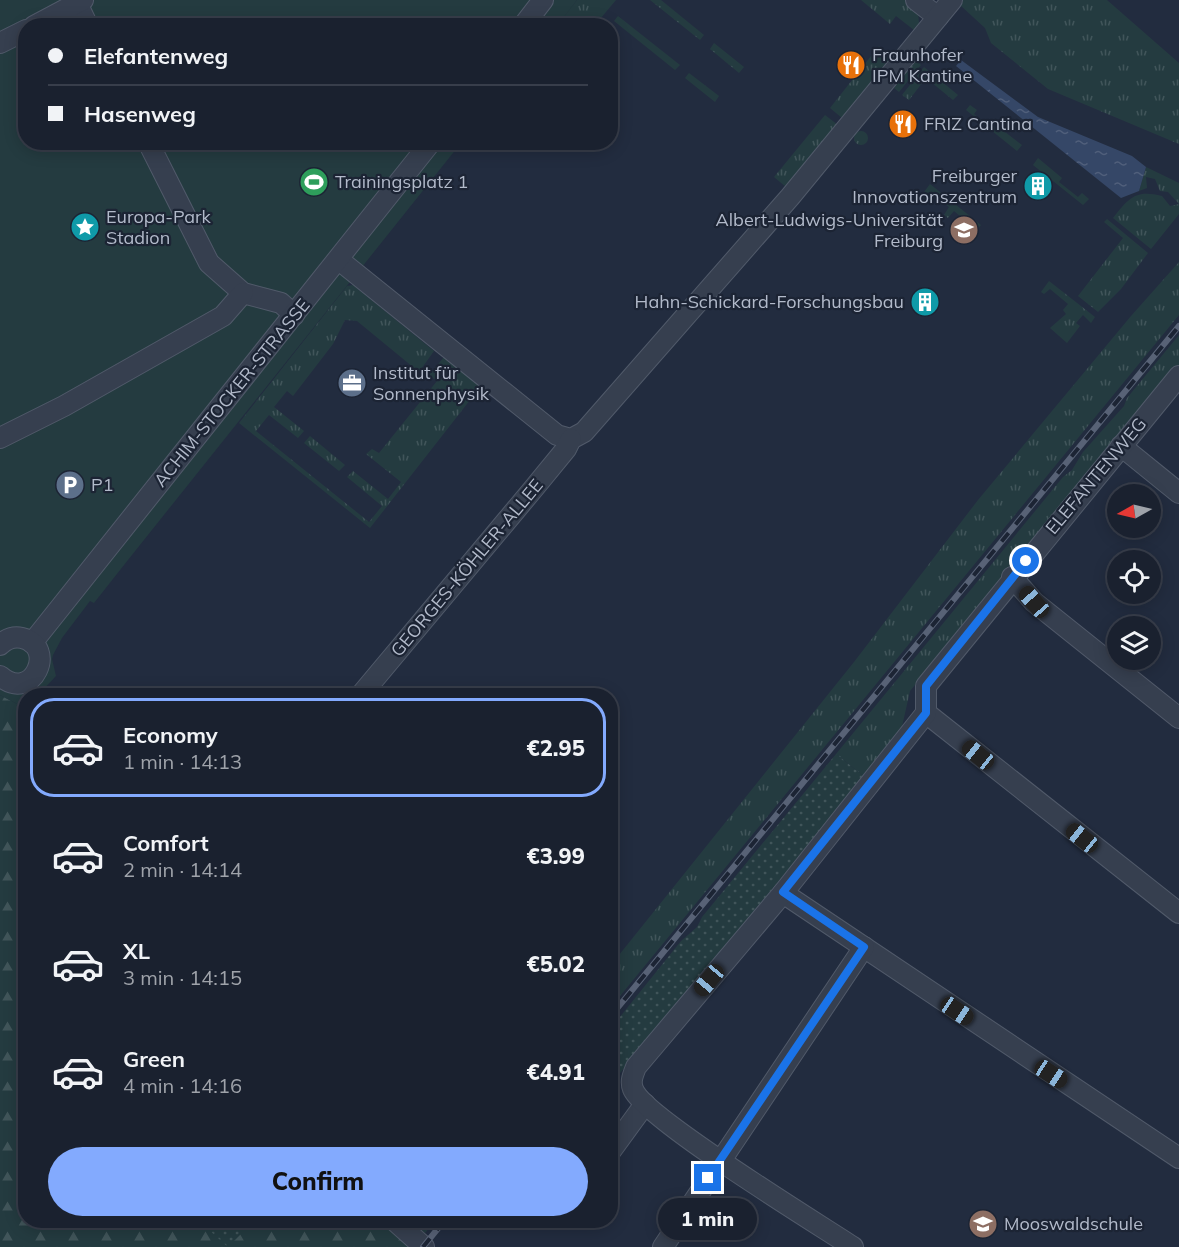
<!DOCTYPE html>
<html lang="en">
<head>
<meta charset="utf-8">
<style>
  :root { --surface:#1a212f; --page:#272e3b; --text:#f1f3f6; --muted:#9fa3aa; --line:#383e4b; --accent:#83aafe }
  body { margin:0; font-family:Mulish,sans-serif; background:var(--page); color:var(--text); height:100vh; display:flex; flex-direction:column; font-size:22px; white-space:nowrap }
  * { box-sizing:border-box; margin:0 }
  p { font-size:20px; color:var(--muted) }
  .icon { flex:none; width:33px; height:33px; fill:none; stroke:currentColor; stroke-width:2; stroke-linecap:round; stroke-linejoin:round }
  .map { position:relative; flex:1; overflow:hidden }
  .drawer { position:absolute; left:18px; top:688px; width:600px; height:540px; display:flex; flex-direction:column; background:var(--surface); border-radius:24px; box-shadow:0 3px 15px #0003,0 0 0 2px var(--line) }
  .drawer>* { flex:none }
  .hud { position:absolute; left:18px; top:18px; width:600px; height:132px; border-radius:24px; box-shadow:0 3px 15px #0003,0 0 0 2px var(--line); display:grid; align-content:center; height:132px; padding:0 30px; background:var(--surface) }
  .needle { width:39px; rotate:262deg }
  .fabs { position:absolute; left:1107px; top:484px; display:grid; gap:12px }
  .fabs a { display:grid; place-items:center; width:54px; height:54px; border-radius:50%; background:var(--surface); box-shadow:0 3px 15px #0003,0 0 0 2px var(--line); font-size:30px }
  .end { position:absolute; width:27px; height:27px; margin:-14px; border:8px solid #1a73e8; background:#fff; box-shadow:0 0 0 3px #fff }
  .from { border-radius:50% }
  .bubble { position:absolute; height:42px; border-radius:21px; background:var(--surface); box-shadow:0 3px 15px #0003,0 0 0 2px var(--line); font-size:20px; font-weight:800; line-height:42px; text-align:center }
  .car { position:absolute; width:18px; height:36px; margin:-18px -9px; border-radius:8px; box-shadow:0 0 4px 2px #0007; background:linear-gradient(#222 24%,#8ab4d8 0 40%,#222 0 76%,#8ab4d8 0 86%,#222 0) }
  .hud b { display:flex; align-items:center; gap:21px; height:57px; font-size:22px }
  .hud b+b { border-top:2px solid var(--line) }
  .hud i { width:15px; height:15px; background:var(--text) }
  ul { padding:10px 0 0; list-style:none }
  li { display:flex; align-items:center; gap:18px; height:99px; margin:0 12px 9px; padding:0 18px; border:3px solid transparent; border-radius:24px }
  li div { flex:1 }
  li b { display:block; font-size:22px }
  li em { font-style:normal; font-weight:800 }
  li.current { border-color:var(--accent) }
  li>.icon { width:54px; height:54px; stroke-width:1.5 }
  .primary-button { display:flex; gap:12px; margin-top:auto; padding:12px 30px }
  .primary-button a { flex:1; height:69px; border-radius:36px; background:var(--accent); color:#111; font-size:24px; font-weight:800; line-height:69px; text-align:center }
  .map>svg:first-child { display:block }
  .grass { fill:url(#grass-tufts) }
  .forest { fill:url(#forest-firs) }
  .park { fill:url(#park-dots) }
  .pitch { fill:#243b40 }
  .water { fill:url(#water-ripples) }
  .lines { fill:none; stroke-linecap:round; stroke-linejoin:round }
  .minor-casing { stroke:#515a6a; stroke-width:22 }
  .minor { stroke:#363f4f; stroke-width:20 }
  .rail-casing { stroke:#586276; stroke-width:6 }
  .rail { stroke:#1c2434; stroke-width:4; stroke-dasharray:11; stroke-linecap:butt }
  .route { stroke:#1a73e8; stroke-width:8 }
  .labels { text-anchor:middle; stroke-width:4.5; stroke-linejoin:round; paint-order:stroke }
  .poi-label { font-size:18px; fill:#b2baca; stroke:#1c2434; text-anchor:start }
  .street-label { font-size:18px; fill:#b2baca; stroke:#1c2434 }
</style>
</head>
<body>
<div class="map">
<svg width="1179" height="1247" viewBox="0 0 1179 1247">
  <defs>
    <pattern id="grass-tufts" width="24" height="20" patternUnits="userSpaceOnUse" patternTransform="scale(1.5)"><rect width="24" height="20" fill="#243b40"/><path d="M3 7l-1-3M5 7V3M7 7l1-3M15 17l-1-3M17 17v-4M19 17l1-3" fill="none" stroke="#41555a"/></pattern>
    <pattern id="forest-firs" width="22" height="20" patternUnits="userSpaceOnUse" patternTransform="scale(1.5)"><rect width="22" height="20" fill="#243b40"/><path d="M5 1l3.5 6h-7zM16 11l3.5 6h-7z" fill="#41555a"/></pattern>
    <pattern id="park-dots" width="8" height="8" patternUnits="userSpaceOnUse" patternTransform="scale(1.5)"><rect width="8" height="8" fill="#243b40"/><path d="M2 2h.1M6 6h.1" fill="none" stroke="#41555a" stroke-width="1.8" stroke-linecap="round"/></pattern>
    <pattern id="water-ripples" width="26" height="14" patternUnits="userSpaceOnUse" patternTransform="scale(1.5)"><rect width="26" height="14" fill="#354767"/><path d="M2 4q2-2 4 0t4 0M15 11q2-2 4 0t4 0" fill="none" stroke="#505f7b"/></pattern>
  </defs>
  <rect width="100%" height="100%" fill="#222c3f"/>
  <g class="grass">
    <path d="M577 0H616L595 25H568L561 20Z"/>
    <path d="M650 0H661L704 35 700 40Z"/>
    <path d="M861 0H905L918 11 919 24 914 30 896 16 890 24Z"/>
    <path d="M963 0H1107L1179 63V144L1048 89 991 43 985 28 960 5Z"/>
    <path d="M618 16 680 65 675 70 614 21Z"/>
    <path d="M714 43 744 67 739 73 710 49Z"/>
    <path d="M879 46 893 57 842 118 830 108Z"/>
    <path d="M915 60 921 65 899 92 894 88Z"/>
    <path d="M924 67 958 95 953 100 926 78 909 100 902 95Z"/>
    <path d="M689 73 719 96 715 102 685 78Z"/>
    <path d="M970 105 977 110 974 114 992 129 996 125 1022 145 1017 151 966 110Z"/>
    <path d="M825 115 838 125 786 187 774 177Z"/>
    <circle cx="861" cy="138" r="7"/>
    <path d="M1038 158 1062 178 1059 182 1078 197 1082 193 1089 199 1083 205 1033 165Z"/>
    <path d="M1146 167 1179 183V214L1151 249 1113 218C1129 198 1135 189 1162 196L1170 206 1179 204 1168 192 1160 191 1155 179 1146 177 1147 188 1139 191Z"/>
    <path d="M930 184 981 225 971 237 967 233 972 226 954 211 948 218 944 215 949 207 930 192 924 199 921 196Z"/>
    <path d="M1107 219 1148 253 1121 289 1098 312 1078 296 1123 238 1104 222Z"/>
    <path d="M1179 262V315L611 1007V965L854 662 978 500 1131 316Z"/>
    <path d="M1049 281 1095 317 1091 323 1083 315 1076 323 1080 326 1067 343 1050 328 1066 314 1063 310 1068 304 1050 289 1044 294 1041 292Z"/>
    <path d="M353 285 434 351 419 372 357 321 345 320 333 344 293 396 287 391 274 407 304 431 298 438 269 415 256 431 369 522 382 506 347 477 353 471 388 499 401 482 366 454 372 449 379 453 437 381 429 375 444 357 481 386 370 528 239 423 347 286Z"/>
    <path d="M1179 335V368L910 691 901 731 865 777 836 754 1063 477 1072 470 1083 452 1124 406 1127 398Z"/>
    <path d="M310 436 345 465 339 471 304 443Z"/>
    <path d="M412 1221H435L425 1233Z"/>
  </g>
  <path class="forest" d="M0 695 19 705 26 715V1221H411L425 1233 413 1247H0Z"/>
  <g class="park">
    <path d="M836 754 865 777 611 1084V1028L681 941 697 927 702 917Z"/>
    <path d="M199 1221H254L228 1247Z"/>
  </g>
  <path class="pitch" d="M0 0H577L557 26H26V142L461 143 128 560 94 603 90 601 62 638 53 655 52 659 56 676 43 690V696H26L24 711 19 705 0 695Z"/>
  <path class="water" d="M961 60 1038 117 1132 156 1146 167 1139 191 1121 198 956 66Z"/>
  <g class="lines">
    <g class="minor-casing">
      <g id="minor">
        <path d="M916 0 938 17"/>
        <path d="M77 3 88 26"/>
        <path d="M34 26 83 0"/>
        <path d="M523 26 543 0"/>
        <path d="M0 43 26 30"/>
        <path d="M148 142 209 263 243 293 281 303 294 315"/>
        <path d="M339 260 557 435 571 439 584 432 790 197 952 0"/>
        <path d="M0 438 64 406 223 316 243 293"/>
        <path d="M1121 446 1179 493"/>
        <path d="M1012 577 1034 602 1179 718"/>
        <path d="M32 643 431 142"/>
        <path d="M0 645C6 639 13 636 22 638 58 646 33 704 0 676"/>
        <path d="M360 696 534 488 566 449 571 439"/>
        <path d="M926 713 1179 913"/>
        <path d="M783 893 1179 1158"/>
        <path d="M610 1152 645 1104"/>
        <path d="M395 1221 424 1247"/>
        <path d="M663 1247 864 947"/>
        <path d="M853 1247C818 1224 643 1117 633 1089 630 1081 633 1075 636 1067L783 893 926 713V686L1179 376"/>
      </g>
    </g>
    <use href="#minor" class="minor"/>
    <g class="rail-casing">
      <g id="rail">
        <path d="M610 1017 1179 326"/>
        <path d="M423 1247 444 1221"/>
      </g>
    </g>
    <use href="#rail" class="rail"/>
  </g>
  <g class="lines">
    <path class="route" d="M708 1178 864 947 783 892 926 713V686L1026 561"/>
  </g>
  <defs>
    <g id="restaurant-disc" transform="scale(1.5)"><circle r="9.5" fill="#e8710a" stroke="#1c2434"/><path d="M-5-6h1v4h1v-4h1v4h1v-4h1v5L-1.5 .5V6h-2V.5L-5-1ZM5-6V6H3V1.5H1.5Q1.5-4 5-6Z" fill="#fff"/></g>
    <g id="stadium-disc" transform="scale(1.5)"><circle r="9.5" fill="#2e9e5b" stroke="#1c2434"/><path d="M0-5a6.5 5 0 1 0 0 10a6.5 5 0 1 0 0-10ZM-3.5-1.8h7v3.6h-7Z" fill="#fff"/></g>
    <g id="building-disc" transform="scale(1.5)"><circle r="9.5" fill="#0f9aa8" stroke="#1c2434"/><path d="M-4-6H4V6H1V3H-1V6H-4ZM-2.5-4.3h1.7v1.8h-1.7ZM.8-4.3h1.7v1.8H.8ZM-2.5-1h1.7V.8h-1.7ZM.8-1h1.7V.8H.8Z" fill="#fff"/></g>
    <g id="sight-disc" transform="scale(1.5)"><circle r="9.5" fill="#0f9aa8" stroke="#1c2434"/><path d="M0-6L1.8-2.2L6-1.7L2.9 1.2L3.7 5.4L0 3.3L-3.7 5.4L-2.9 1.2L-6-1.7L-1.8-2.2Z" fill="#fff"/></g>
    <g id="university-disc" transform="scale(1.5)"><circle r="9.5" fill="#8d6e63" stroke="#1c2434"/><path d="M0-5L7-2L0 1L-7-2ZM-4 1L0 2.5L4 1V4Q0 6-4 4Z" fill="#fff"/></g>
    <g id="office-disc" transform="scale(1.5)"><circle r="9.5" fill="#5c6f8a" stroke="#1c2434"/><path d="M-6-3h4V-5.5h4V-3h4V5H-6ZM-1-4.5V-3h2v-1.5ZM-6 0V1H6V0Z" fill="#fff"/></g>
    <g id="parking-disc" transform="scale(1.5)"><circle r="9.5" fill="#5c6f8a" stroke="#1c2434"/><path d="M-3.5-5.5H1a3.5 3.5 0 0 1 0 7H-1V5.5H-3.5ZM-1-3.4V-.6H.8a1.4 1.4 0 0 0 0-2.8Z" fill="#fff"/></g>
    <g id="school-disc" transform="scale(1.5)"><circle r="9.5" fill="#8d6e63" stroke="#1c2434"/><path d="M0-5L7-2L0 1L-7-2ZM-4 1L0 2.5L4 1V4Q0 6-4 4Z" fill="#fff"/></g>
  </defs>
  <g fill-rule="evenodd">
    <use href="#restaurant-disc" x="851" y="65"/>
    <use href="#restaurant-disc" x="903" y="124"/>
    <use href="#stadium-disc" x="314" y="182"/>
    <use href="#building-disc" x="1038" y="186"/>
    <use href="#sight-disc" x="85" y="227"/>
    <use href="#university-disc" x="964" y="230"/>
    <use href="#building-disc" x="925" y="302"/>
    <use href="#office-disc" x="352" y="383"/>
    <use href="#parking-disc" x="70" y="485"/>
    <use href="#school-disc" x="983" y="1224"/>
  </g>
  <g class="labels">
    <g class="poi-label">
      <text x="872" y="61">Fraunhofer<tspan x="872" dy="21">IPM Kantine</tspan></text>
      <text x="924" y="130">FRIZ Cantina</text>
      <text x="1017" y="182" text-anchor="end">Freiburger<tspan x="1017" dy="21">Innovationszentrum</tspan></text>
      <text x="335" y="188">Trainingsplatz 1</text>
      <text x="106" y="223">Europa-Park<tspan x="106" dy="21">Stadion</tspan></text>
      <text x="943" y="226" text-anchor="end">Albert-Ludwigs-Universität<tspan x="943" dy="21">Freiburg</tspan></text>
      <text x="904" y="308" text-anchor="end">Hahn-Schickard-Forschungsbau</text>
      <text x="373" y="379">Institut für<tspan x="373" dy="21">Sonnenphysik</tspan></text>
      <text x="91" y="491">P1</text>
      <text x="1004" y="1230">Mooswaldschule</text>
    </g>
    <g class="street-label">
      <text transform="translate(232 393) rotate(-51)" y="6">ACHIM-STOCKER-STRASSE</text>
      <text transform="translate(1096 476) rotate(-50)" y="6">ELEFANTENWEG</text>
      <text transform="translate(467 568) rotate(-50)" y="6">GEORGES-KÖHLER-ALLEE</text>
    </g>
  </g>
</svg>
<div class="fabs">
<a><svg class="needle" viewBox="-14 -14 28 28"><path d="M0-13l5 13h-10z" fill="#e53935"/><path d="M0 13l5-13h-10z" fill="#9fa3aa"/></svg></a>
<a><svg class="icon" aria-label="locate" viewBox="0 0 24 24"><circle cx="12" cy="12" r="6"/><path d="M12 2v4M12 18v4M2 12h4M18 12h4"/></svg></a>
<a><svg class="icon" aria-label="layers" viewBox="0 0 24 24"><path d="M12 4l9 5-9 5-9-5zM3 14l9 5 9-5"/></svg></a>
</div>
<i class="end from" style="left:1026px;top:561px"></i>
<i class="end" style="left:708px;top:1178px"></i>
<div class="bubble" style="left:658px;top:1198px;width:99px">1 min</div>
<i class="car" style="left:1034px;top:602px;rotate:319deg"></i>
<i class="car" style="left:978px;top:755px;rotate:309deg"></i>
<i class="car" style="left:1082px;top:838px;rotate:309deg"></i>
<i class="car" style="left:709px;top:980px;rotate:220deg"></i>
<i class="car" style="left:957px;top:1011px;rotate:124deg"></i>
<i class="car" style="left:1051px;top:1074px;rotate:123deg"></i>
<div class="hud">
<b><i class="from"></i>Elefantenweg</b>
<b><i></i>Hasenweg</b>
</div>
<section class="drawer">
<ul>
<li class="current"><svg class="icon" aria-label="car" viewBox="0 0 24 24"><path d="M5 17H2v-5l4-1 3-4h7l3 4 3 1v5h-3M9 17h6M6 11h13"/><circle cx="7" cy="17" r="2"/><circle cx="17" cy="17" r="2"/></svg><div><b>Economy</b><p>1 min · 14:13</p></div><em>€2.95</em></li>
<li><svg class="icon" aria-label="car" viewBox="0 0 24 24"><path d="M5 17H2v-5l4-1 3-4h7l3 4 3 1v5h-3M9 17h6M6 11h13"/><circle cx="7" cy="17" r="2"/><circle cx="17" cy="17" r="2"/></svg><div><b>Comfort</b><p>2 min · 14:14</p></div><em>€3.99</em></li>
<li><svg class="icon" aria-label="car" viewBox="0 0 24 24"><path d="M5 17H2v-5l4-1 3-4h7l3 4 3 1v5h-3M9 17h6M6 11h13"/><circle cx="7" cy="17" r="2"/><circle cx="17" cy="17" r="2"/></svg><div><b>XL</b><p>3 min · 14:15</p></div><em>€5.02</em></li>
<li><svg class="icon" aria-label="car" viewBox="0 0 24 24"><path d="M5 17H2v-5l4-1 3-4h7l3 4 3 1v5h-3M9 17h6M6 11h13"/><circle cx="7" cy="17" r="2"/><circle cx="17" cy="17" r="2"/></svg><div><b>Green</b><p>4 min · 14:16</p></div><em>€4.91</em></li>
</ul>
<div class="primary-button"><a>Confirm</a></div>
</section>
</div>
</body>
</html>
